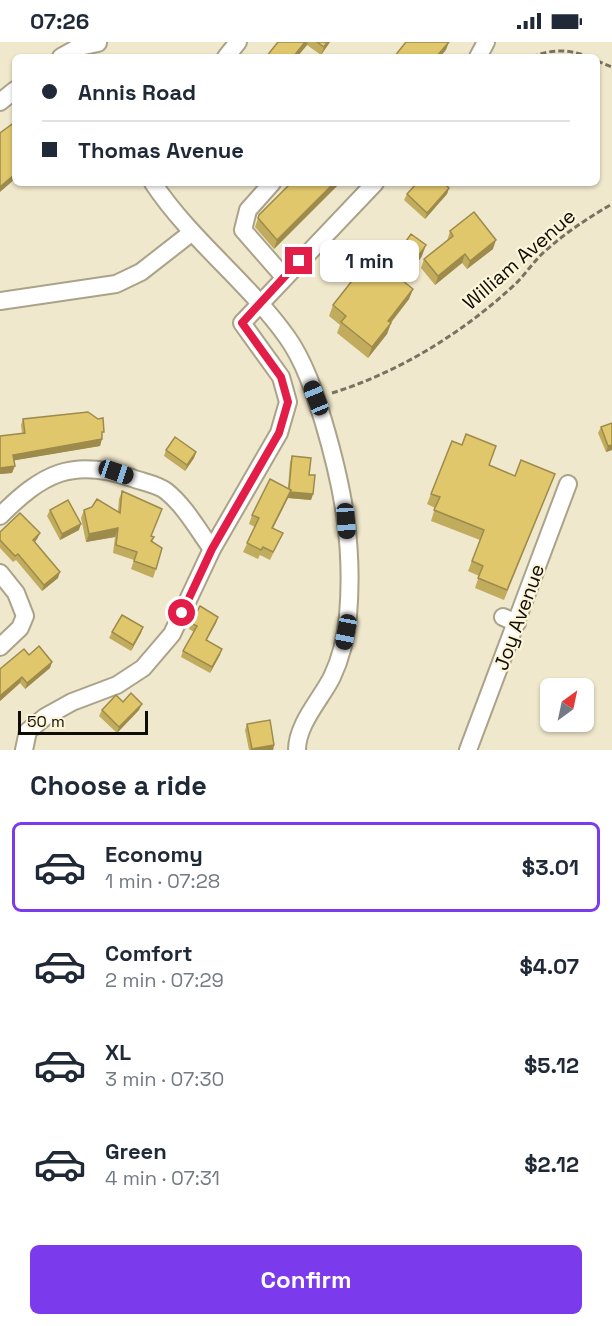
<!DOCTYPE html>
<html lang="en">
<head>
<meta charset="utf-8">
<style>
  :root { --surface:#fff; --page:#f6f6f7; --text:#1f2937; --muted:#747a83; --line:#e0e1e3; --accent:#7c3aed }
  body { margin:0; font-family:"Space Grotesk",sans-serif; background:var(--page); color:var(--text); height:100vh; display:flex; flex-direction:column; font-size:22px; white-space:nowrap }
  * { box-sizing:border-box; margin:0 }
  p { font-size:20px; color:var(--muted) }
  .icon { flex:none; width:33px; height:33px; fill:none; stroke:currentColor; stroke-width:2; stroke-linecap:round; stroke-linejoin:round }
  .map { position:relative; height:708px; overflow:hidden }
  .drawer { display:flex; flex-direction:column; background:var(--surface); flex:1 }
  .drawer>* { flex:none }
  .hud { position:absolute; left:12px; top:12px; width:588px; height:132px; border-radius:9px; box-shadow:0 2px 4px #0004; display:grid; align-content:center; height:132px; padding:0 30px; background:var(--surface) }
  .needle { width:39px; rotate:33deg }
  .tools { position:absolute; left:540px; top:636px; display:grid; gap:12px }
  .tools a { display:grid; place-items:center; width:54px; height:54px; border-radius:9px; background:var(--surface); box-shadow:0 2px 4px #0004; font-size:30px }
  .scale { position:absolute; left:18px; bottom:15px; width:130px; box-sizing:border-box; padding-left:6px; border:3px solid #0f0c04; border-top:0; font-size:16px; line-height:21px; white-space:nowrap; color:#0f0c04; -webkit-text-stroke:4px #fdf5d9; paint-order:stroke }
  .end { position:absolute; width:27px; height:27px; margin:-14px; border:8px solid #e11d48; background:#fff; box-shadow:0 0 0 3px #fff }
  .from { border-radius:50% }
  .bubble { position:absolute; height:42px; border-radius:9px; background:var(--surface); box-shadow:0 2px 4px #0004; font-size:20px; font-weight:800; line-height:42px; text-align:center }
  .car { position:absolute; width:18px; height:36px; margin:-18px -9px; border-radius:8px; box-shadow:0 0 4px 2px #0007; background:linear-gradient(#222 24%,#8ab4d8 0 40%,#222 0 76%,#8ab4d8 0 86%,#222 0) }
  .hud b { display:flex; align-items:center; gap:21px; height:57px; font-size:22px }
  .hud b+b { border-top:2px solid var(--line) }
  .hud i { width:15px; height:15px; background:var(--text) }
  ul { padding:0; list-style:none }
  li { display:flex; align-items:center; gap:18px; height:90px; margin:0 12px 9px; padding:0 18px; border:3px solid transparent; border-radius:9px }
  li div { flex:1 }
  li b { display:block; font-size:22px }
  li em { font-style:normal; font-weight:800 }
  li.selected { border-color:var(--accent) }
  li>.icon { width:54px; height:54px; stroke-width:1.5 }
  h2 { padding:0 30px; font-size:27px; line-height:72px }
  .cta { display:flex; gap:12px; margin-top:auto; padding:12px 30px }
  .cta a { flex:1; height:69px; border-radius:9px; background:var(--accent); color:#fff; font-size:24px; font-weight:800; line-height:69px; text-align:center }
  .status { display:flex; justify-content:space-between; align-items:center; height:42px; padding:0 30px; background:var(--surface); direction:ltr }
  .status svg { height:16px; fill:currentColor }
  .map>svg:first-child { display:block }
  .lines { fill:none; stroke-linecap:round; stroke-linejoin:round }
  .minor-casing { stroke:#aaa289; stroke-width:20 }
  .path { stroke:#787361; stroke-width:3; stroke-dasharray:6 3; stroke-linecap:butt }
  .minor { stroke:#fff; stroke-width:16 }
  .wall { fill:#c1ab5d }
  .shaded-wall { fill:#9d8b4c }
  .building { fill:#e0c76c; stroke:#9d8b4c; stroke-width:1.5 }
  .route { stroke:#e11d48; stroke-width:8 }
  .labels { text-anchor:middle; stroke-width:4.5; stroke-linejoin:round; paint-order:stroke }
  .street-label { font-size:20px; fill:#0f0c04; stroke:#fdf5d9 }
</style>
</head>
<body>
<div class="status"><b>07:26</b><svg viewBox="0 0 49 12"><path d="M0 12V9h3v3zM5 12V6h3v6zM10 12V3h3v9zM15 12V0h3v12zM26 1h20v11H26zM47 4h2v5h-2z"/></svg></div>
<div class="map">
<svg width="612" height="708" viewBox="0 0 612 708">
  <rect width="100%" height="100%" fill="#f0e8cc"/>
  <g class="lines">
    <g class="minor-casing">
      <g id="minor">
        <path d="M61 15 79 5 98 1"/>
        <path d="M226 15 238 0"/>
        <path d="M478 15 486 0"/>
        <path d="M0 60 15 48"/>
        <path d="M153 141C191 198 247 239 287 295 304 319 314 349 323 378 343 445 354 503 348 574 346 595 341 616 332 635 321 657 297 682 297 708"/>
        <path d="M272 141 248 168 243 188 284 235"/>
        <path d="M0 259 116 242 141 230 191 191"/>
        <path d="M0 474C42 432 72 415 132 436 142 440 157 442 166 449 185 464 198 488 212 507"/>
        <path d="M0 531 16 551 25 574 20 586 0 605"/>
        <path d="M503 575 517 581"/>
        <path d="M24 708 28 689 45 675 72 660 117 643 143 626 172 592 212 507 279 391 288 360 281 335 242 281 375 141"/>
        <path d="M468 708 568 442"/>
      </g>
    </g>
    <g class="path">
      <path d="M532 15C550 7 571 7 588 15"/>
      <path d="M597 19 612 25"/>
      <path d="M332 351C397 331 459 293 510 247 523 236 532 221 544 210 565 191 588 176 612 162"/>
    </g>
    <use href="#minor" class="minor"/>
  </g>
  <g class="wall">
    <path d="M278 0H330L321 13 307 3 297 15H266Z"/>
    <path d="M340 141 274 207 255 185 259 173Z"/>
    <path d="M449 146 447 152 425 177 404 158 407 152Z"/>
    <path d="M450 189 493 207 467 227 462 221 435 243 421 226 424 217 447 199Z"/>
    <path d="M422 214 404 240 413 247 409 257 391 281 387 292 368 316 337 291 340 283 329 274 333 263 352 238 336 226 340 215 387 226Z"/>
    <path d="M23 377 102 396 100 404 14 418 12 431 0 432 22 391 21 383Z"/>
    <path d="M601 385 612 408 606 410 598 391Z"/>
    <path d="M452 399 489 423 515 434 551 442 504 558 475 546 479 534 468 529 480 498 431 479 435 466 427 462Z"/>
    <path d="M166 408 196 410 194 416 185 429 164 414Z"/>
    <path d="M292 414 309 433 313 452 311 458 288 456 273 486 283 491 279 499 270 518 260 513 258 517 243 510 255 485 249 482 252 473 288 446 290 420Z"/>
    <path d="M122 449 152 494 154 495 152 500 156 527 153 536 131 527 134 518 113 511 115 495 86 500 81 476 84 468 118 469 119 457Z"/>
    <path d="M50 468 79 488 60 498 47 474Z"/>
    <path d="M0 490 40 491 37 497 35 500 58 536 42 549 16 518 13 520 0 506Z"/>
    <path d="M218 575 216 581 207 598 220 613 210 631 181 615 183 609 194 590 189 587 191 581Z"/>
    <path d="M143 585 141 591 131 609 109 596 112 590Z"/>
    <path d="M29 613 52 620 50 626 25 647 20 641 0 659V627Z"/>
    <path d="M102 668H139L117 691 99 674Z"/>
    <path d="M247 682 274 703 273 708H249L245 688Z"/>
  </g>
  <g class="shaded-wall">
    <path d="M305 0H308L307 3 297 15H293Z"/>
    <path d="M327 0H330L321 13 324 5Z"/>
    <path d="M449 0 446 8 440 15H436Z"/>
    <path d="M15 132V137L0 150V145Z"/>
    <path d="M334 141H340L274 207 277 198Z"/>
    <path d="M449 146 447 152 425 177 427 171Z"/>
    <path d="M496 198 493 207 467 227 470 219Z"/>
    <path d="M426 203 422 214 398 249 402 238Z"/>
    <path d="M465 212 462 221 435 243 438 234Z"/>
    <path d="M413 247 409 257 384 289 388 279Z"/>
    <path d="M391 281 387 292 368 316 372 305Z"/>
    <path d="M102 397 100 404 11 419 13 413Z"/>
    <path d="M612 403V408L606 410 608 404Z"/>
    <path d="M196 410 194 416 185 429 187 423Z"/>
    <path d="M15 424 12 431 0 432V426Z"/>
    <path d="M289 450 313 452 311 458 288 456 269 494Z"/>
    <path d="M81 482 79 488 60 498 62 492Z"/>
    <path d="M118 486 115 495 86 500 89 492Z"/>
    <path d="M40 491 37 497 31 504 33 498Z"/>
    <path d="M60 530 58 536 42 549 44 543Z"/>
    <path d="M218 575 216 581 203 604 206 598Z"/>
    <path d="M143 585 141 591 131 609 133 603Z"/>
    <path d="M222 607 220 613 210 631 212 625Z"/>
    <path d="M52 620 50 626 25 647 27 641Z"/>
    <path d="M22 635 20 641 0 659V654Z"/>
    <path d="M142 662 139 668 117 691 119 685Z"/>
    <path d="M274 703 273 708H251L252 707Z"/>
  </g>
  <g class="building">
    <path d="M278 0H305L293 15H266Z"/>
    <path d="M317 0H327L324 5Z"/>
    <path d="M406 0H449L436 15H394Z"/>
    <path d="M15 80V132L0 145V91Z"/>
    <path d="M291 141H334L277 198 258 176 259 173Z"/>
    <path d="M417 141H444L449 146 427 171 407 152Z"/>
    <path d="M474 170 496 198 470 219 465 212 438 234 424 217 453 194 450 189Z"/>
    <path d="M411 192 426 203 402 238 413 247 388 279 391 281 372 305 341 280 346 274 333 263 359 230 340 215 352 199 387 226Z"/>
    <path d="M88 370 98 377 103 376 104 390H102V397L13 413 15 424 0 426V394L25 391 23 377Z"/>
    <path d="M612 381V403L608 404 601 385Z"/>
    <path d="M466 392 496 404 489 423 515 434 521 418 555 432 507 548 478 536 483 524 472 519 484 488 434 468 440 455 431 452 452 399 462 403Z"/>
    <path d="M175 395 196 410 187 423 166 408Z"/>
    <path d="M292 414 311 416 309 433H315L313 452 290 450 291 448 289 447Z"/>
    <path d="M270 437 291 448 272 486 283 491 273 510 263 505 261 508 247 501 259 476 252 473Z"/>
    <path d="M122 449 162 467 151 494 154 495 151 499 162 506 156 527 134 519 137 510 116 503 118 486 89 492 84 468 92 465 97 457 120 471Z"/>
    <path d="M68 458 81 482 62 492 50 468Z"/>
    <path d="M20 471 40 491 33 498 60 530 44 543 18 512 15 514 0 498V490Z"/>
    <path d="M200 564 218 575 206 598 222 607 212 625 183 609 197 584 191 581Z"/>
    <path d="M122 573 143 585 133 603 112 590Z"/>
    <path d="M39 604 52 620 27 641 22 635 0 654V627L24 607 29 613Z"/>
    <path d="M131 651 142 662 119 685 102 668 116 653 123 660Z"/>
    <path d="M270 678 274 703 252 707 247 682Z"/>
  </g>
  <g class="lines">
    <path class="route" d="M182 571 212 507 279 391 288 360 281 335 242 281 299 219"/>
  </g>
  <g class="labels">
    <g class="street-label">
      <text transform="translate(519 217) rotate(-41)" y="7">William Avenue</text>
      <text transform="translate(519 575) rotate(-70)" y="7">Joy Avenue</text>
    </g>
  </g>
</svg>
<div class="tools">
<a><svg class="needle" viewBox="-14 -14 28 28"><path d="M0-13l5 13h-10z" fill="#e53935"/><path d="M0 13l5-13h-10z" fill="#747a83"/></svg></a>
</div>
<div class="scale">50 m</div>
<i class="end from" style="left:182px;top:571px"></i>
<i class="end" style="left:299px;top:219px"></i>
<div class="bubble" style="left:320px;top:198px;width:99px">1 min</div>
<i class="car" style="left:316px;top:356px;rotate:338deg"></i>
<i class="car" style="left:116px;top:430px;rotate:109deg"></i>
<i class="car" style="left:346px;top:479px;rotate:176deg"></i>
<i class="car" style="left:346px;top:590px;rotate:191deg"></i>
<div class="hud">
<b><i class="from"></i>Annis Road</b>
<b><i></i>Thomas Avenue</b>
</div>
</div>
<section class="drawer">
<h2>Choose a ride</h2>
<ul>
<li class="selected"><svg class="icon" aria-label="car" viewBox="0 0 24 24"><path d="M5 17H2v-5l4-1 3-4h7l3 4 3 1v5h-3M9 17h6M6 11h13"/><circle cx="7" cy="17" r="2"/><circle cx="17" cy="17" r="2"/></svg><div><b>Economy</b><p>1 min · 07:28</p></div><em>$3.01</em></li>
<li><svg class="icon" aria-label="car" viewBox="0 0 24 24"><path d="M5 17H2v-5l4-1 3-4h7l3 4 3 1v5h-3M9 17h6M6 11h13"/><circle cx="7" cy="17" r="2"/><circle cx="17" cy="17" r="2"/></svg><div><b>Comfort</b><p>2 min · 07:29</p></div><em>$4.07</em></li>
<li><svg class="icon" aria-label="car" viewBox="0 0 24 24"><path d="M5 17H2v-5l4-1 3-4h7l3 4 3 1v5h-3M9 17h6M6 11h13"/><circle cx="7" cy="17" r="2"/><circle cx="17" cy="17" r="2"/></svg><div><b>XL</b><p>3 min · 07:30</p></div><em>$5.12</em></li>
<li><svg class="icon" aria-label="car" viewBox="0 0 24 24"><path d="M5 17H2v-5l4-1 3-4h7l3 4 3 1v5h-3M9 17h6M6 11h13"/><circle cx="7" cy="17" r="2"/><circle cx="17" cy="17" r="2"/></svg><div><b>Green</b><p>4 min · 07:31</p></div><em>$2.12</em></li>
</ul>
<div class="cta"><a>Confirm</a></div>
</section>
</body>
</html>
